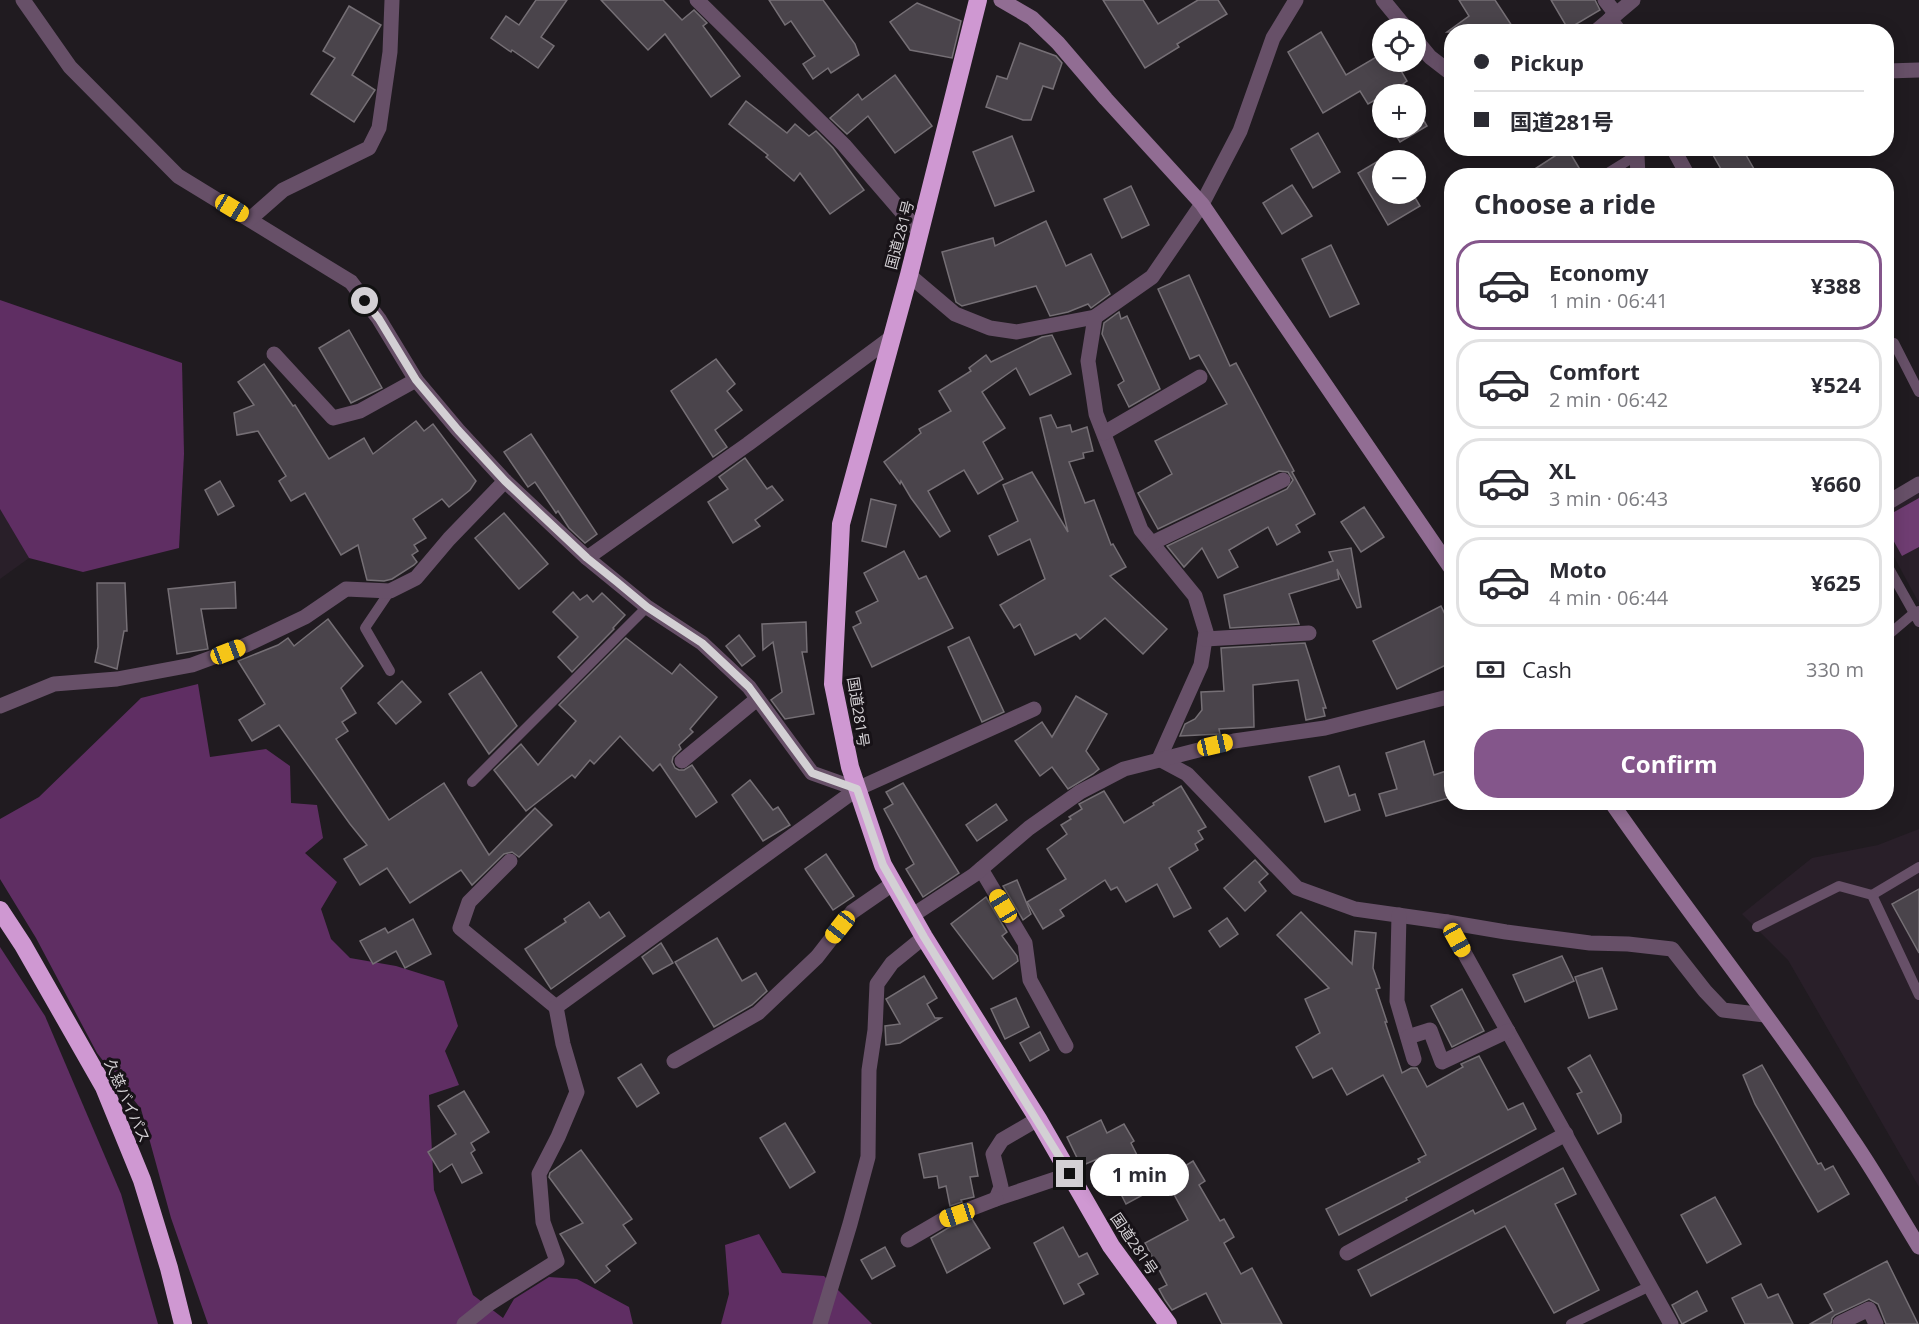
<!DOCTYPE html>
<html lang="en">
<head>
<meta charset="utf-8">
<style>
  :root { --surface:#fff; --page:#f7f7f7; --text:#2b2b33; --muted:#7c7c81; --line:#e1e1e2; --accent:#84568b }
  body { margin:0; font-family:"Open Sans","Noto Sans JP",sans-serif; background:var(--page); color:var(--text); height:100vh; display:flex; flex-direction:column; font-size:22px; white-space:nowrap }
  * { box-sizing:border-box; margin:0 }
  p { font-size:20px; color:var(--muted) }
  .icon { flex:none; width:33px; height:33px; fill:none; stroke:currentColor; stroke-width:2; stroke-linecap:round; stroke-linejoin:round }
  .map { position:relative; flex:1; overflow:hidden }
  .panel { position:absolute; left:1444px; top:168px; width:450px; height:642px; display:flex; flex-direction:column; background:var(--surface); border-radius:24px; box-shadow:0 3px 15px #0003 }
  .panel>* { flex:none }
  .banner { position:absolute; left:1444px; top:24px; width:450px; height:132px; border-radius:24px; box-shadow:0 3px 15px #0003; display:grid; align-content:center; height:132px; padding:0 30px; background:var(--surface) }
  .tools { position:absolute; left:1372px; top:18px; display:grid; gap:12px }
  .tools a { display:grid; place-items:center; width:54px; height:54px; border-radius:50%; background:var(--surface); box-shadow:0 3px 15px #0003; font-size:30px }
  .end { position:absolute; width:27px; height:27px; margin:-14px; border:8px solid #d3d0d4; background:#111; box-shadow:0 0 0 3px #111 }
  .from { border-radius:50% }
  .bubble { position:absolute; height:42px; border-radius:21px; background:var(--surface); box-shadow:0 3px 15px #0003; font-size:20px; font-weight:700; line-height:42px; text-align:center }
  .car { position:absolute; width:18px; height:36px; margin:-18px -9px; border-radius:8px; box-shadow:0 0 4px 2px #0007; background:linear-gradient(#f5c518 24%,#345 0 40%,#f5c518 0 76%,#345 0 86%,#f5c518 0) }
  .banner b { display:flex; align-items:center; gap:21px; height:57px; font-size:22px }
  .banner b+b { border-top:2px solid var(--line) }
  .banner i { width:15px; height:15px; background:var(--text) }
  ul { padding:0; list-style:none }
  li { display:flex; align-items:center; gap:18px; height:90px; margin:0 12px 9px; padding:0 18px; border:3px solid var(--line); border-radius:24px }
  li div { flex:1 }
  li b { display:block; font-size:22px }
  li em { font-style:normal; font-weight:700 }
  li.active { border-color:var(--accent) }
  li>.icon { width:54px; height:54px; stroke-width:1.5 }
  h2 { padding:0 30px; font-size:27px; line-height:72px }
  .pay { display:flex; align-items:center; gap:15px; height:66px; padding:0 30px; font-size:22px }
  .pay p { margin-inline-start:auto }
  .primary-button { display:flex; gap:12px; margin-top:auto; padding:12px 30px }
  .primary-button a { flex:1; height:69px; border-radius:24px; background:var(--accent); color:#fff; font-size:24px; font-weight:700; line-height:69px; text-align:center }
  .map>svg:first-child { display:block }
  .built { fill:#291f29 }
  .forest { fill:#5f2e63 }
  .water { fill:#6f3d72 }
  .building { fill:#4a444b; stroke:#756f75; stroke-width:1.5 }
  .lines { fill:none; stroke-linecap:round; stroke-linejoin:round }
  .lane { stroke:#675068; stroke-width:10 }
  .street { stroke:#675068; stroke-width:15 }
  .secondary { stroke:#916d93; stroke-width:15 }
  .highway { stroke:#cf98d2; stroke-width:18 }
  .route { stroke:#d3d0d4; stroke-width:8 }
  .labels { text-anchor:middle; stroke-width:6; stroke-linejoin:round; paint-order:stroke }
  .street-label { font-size:15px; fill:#d3d0d4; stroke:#171217 }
</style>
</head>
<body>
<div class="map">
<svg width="1919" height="1324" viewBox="0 0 1919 1324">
  <rect width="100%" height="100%" fill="#201b20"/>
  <g class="built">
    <path d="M1919 491V603L1887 544V509Z"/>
    <path d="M0 509 29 558 0 579Z"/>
    <path d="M1919 829V1187L1788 960 1742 914 1812 858 1878 845Z"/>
  </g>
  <g class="forest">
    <path d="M0 300 182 363 184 454 179 548 83 572 29 558 0 509Z"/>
    <path d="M198 684 210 757 266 749 290 766 291 803 317 805 323 838 305 853 337 882 321 909 331 939 350 958 396 966 444 981 458 1026 445 1051 459 1085 429 1095 434 1190 473 1295 503 1318 514 1299 549 1277 577 1279 629 1307 633 1324H208L171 1218 141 1109 97 1053 36 938 0 879V819L39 797 141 698Z"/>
    <path d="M0 947 45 1016 121 1194 158 1324H0Z"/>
    <path d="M759 1234 782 1273 824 1276 872 1324H721L729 1294 725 1245Z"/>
  </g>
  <path class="water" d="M1919 498V547L1902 556 1887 529V516Z"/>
  <g class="building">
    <path d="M536 0H567L541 37 554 46 538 68 512 50 511 52 491 38 506 16 519 25Z"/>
    <path d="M601 0H663L682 20 694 10 707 23 703 26 740 76 711 97 665 34 648 50Z"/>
    <path d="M769 0H823L855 44 859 55 831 73 828 68 813 79 803 64 815 56 791 21 785 25Z"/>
    <path d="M1103 0H1143L1158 24 1198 0H1218L1227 14 1177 44 1179 47 1145 68Z"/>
    <path d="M1459 0H1495L1516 32H1447L1469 16Z"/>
    <path d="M1551 0H1595L1600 10 1568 29Z"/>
    <path d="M917 3 961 21 952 58 910 50 890 22Z"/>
    <path d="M349 6 381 25 352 75 375 90 354 122 311 94 335 58 323 51Z"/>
    <path d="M1321 32 1346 75 1383 53V62H1396L1407 81 1403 84 1409 94H1383V113L1375 100 1368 104 1360 91 1323 113 1288 52Z"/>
    <path d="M1020 43 1056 56 1062 63 1053 89 1043 86 1031 120H1023L986 107 997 76 1007 79Z"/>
    <path d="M895 75 932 126 895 153 868 116 847 134 830 118 858 94 862 100Z"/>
    <path d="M746 101 787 133 795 124 809 136 816 131 833 148 864 190 830 214 800 173 794 181 766 157 768 155 729 124Z"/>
    <path d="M1416 107 1427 126 1400 142 1391 128H1416Z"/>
    <path d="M1318 133 1340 172 1313 188 1291 149Z"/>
    <path d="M1012 136 1034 191 995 206 973 152Z"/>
    <path d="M1567 148 1584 176H1524Z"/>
    <path d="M1709 148H1742L1758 176H1725Z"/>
    <path d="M1390 154 1394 160H1383V194H1413L1420 206 1388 225 1358 173Z"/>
    <path d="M1292 185 1312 216 1282 234 1263 203Z"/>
    <path d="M1131 186 1149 225 1122 238 1104 199Z"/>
    <path d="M1046 221 1066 266 1091 254 1110 294 1091 308 1088 304 1068 312 1050 316 1036 286 962 306 956 302 942 252 993 238 995 246Z"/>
    <path d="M1331 245 1359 304 1330 317 1302 259Z"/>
    <path d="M1189 275 1230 366 1236 363 1294 471 1292 472 1315 514 1296 525 1300 532 1277 545 1268 527 1229 550 1238 567 1218 578 1202 548 1184 567 1167 546 1287 489 1293 480 1288 472 1279 471 1158 529 1138 493 1172 474 1155 441 1227 404 1199 355 1190 359 1158 289Z"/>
    <path d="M1119 312 1121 319 1127 316 1160 389 1129 407 1118 385 1124 381 1102 334 1104 323Z"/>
    <path d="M349 330 382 388 351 403 319 348Z"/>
    <path d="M1052 335 1071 374 1030 395 1016 368 982 392 1005 428 983 442 1003 479 978 494 964 470 928 491 950 531 940 537 911 498 901 481 900 484 884 462 921 433 919 429 951 411 939 391 971 371 969 368 986 355 991 362 1042 337Z"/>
    <path d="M716 359 735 384 727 391 742 410 715 430 727 447 713 457 671 391Z"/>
    <path d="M264 364 293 406 295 405 329 459 364 438 373 454 416 421 424 431 433 424 476 481 470 490 449 507 442 499 413 519 426 538 414 545 418 551 412 555 417 562 414 565 392 579 384 581 367 580 358 545 341 555 305 493 291 501 279 481 286 476 258 431 237 435 234 413 254 405 238 382Z"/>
    <path d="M1051 415 1057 428 1070 425 1072 432 1087 427 1093 451 1083 453 1084 458 1069 462 1085 503 1094 500 1111 545 1113 544 1126 567 1110 576 1167 629 1143 654 1105 618 1080 639 1076 634 1035 655 1020 624 1014 628 1000 605 1045 579 1030 539 998 555 989 536 1018 521 1003 485 1032 472 1068 532 1040 418Z"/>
    <path d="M531 434 597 534 585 543 569 528 558 511 556 513 535 482 528 487 504 452Z"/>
    <path d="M745 458 767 489 772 486 783 500 755 520 760 526 733 543 708 502 728 489 719 477Z"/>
    <path d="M220 481 234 506 218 515 205 490Z"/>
    <path d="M871 499 896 505 886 547 862 541Z"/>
    <path d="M1364 507 1384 537 1361 552 1341 522Z"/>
    <path d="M504 513 548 564 519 589 475 538Z"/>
    <path d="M1351 548 1361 607 1357 608 1337 569 1339 579 1289 594 1299 624 1230 628 1224 595 1333 561 1329 552Z"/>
    <path d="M904 551 919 579 926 576 953 628 872 667 853 627 861 623 856 612 878 601 864 573Z"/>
    <path d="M235 582 236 608 201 609 208 649 177 654 168 589Z"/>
    <path d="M97 583H125L127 631H124L117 669 95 662 98 647Z"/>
    <path d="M573 592 580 600 587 595 593 602 602 593 625 615 613 628 614 629 572 672 558 657 578 637 553 612Z"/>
    <path d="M1441 606 1452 629V662L1397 689 1373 641Z"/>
    <path d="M328 619 363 666 341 688 356 713 342 722 348 731 336 739 389 820 444 783 489 855 535 808 552 825 519 857 512 852 504 854 472 885 461 870 410 903 387 868 360 885 344 859 367 845 350 824 279 725 252 741 239 720 265 704 238 661 278 645 288 638 294 646Z"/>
    <path d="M806 622 807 652H802L814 714 785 719 771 700 782 692 773 642 763 650 762 624Z"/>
    <path d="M739 635 755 656 742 666 726 646Z"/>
    <path d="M969 637 1004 712 982 722 948 647Z"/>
    <path d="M626 638 672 674 680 664 717 697 690 729 693 732 679 745 681 749 673 757 672 762 675 768 679 770H684L692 765 717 802 696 817 660 764 653 771 620 736 594 764 590 760 575 778 572 775 526 811 494 770 521 744 538 765 576 721 559 705Z"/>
    <path d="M1305 643 1326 708H1323L1325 716 1306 720 1298 680 1253 685 1254 727 1219 729 1220 734 1180 736 1185 724 1195 719 1202 710 1201 692 1224 691 1221 648Z"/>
    <path d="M481 672 517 726 489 754 449 694Z"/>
    <path d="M402 681 421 702 396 724 378 703Z"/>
    <path d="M1076 696 1107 714 1086 751 1099 769 1093 774 1068 789 1052 767 1040 776 1015 741 1042 722 1052 737Z"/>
    <path d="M1424 741 1434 775 1452 769V797L1386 816 1379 794 1397 789 1386 753Z"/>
    <path d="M1339 766 1349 796 1355 794 1360 810 1325 822 1309 777Z"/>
    <path d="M750 780 773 810 778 807 790 825 763 841 732 795Z"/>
    <path d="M903 783 959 873 923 897 906 869 914 864 884 809 893 804 886 792Z"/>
    <path d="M1181 786 1206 827 1198 831 1203 839 1195 844 1198 850 1169 868 1191 908 1174 917 1157 884 1126 902 1117 887 1111 890 1105 880 1060 910 1064 916 1043 929 1027 902 1066 879 1047 849 1067 834 1061 825 1071 819 1069 817 1082 809 1079 804 1104 791 1124 823 1154 805 1153 803Z"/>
    <path d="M996 804 1007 820 977 841 966 825Z"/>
    <path d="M826 854 854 896 833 910 805 869Z"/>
    <path d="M1255 860 1268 874 1259 882 1266 891 1245 911 1224 888Z"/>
    <path d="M1017 880 1031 914 1023 920 1003 886Z"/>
    <path d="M1919 889V953L1892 904Z"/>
    <path d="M986 897 1007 932 1002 936 1017 956 1018 961 993 979 951 924Z"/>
    <path d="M589 902 600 918 609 912 625 936 551 989 525 949 566 922 564 919Z"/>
    <path d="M1301 912 1352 964 1355 931 1376 933 1373 968 1380 988 1376 989 1387 1022H1385L1402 1073 1411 1068H1417L1427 1087 1463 1067 1461 1064 1479 1056 1508 1110 1523 1103 1536 1129 1406 1198 1407 1200 1339 1235 1326 1209 1420 1162 1418 1159 1426 1155 1383 1075 1347 1095 1332 1068 1313 1078 1296 1047 1320 1033 1305 999 1329 988 1277 935Z"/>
    <path d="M1227 918 1238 934 1220 947 1209 931Z"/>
    <path d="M413 919 431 954 405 968 396 951 373 964 360 941 385 928 388 933Z"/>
    <path d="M717 938 742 981 756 973 767 991 752 1005 714 1027 675 962Z"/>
    <path d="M661 943 673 963 653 974 642 957Z"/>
    <path d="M1562 956 1574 981 1525 1002 1513 975Z"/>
    <path d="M1602 968 1617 1009 1589 1018 1575 977Z"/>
    <path d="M924 976 937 998 927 1004 935 1018H941L900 1043 886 1045 885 1026 900 1024 886 999Z"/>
    <path d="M1462 989 1484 1031 1452 1047 1431 1006Z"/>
    <path d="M1016 998 1029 1027 1005 1039 991 1009Z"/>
    <path d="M1040 1032 1049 1050 1030 1061 1020 1043Z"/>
    <path d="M1590 1055 1621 1115V1122L1598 1134 1577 1094 1582 1092 1568 1068Z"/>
    <path d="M641 1064 659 1093 637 1107 618 1078Z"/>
    <path d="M1762 1065 1818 1164 1821 1163 1825 1170 1833 1166 1849 1194 1818 1212 1755 1104 1743 1075Z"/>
    <path d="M464 1091 489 1132 471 1143 475 1150 471 1153 482 1173 462 1183 452 1164 440 1172 428 1152 456 1134 438 1106Z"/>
    <path d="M1101 1120 1107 1133 1124 1124 1134 1141 1131 1143 1154 1189 1126 1204 1102 1157 1081 1166 1067 1137Z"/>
    <path d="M785 1123 815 1172 790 1188 760 1138Z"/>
    <path d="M972 1143 978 1176 970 1177 974 1197 961 1200 962 1202 950 1206 946 1186 939 1188 937 1176 924 1178 919 1154Z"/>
    <path d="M581 1150 632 1219 623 1225 636 1243 606 1266 610 1271 595 1283 560 1234 583 1223 549 1177 550 1173Z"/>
    <path d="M1193 1161 1205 1181 1199 1185 1220 1221 1224 1219 1234 1237 1224 1243 1241 1274 1252 1268 1282 1324H1222L1206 1293 1172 1310 1165 1300 1159 1289 1167 1285 1145 1243 1188 1220 1165 1178Z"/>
    <path d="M1563 1168 1576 1194 1555 1204 1599 1290 1554 1313 1505 1226 1371 1296 1358 1270 1473 1210 1475 1214Z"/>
    <path d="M1715 1197 1741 1244 1707 1263 1681 1215Z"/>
    <path d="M972 1219 990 1248 947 1273 931 1238 948 1228Z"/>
    <path d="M1063 1227 1079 1257 1087 1253 1098 1274 1078 1284 1084 1294 1064 1304 1034 1243Z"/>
    <path d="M885 1247 895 1266 872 1279 861 1260Z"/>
    <path d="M1887 1261 1918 1324H1886L1878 1304 1869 1299 1835 1315 1832 1318 1831 1324H1810L1833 1311 1824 1294Z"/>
    <path d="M1761 1284 1768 1298 1778 1294 1793 1324H1745L1732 1298Z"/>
    <path d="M1697 1291 1707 1311 1682 1324 1672 1305Z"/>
  </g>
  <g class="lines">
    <g class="lane">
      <path d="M1603 176 1648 148"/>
      <path d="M1894 343 1919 392"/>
      <path d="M1887 565 1914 613 1919 611"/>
      <path d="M1887 636 1914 613 1919 622"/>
      <path d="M390 671 365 628 390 591"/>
      <path d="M472 782 647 607"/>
      <path d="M1872 895 1919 867"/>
      <path d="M1757 927 1839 886 1872 895 1919 995"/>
      <path d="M1571 1324 1650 1286"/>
    </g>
    <g class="street">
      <path d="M23 0 70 67 178 176 351 282 379 319 416 380 458 430 505 481 587 558 647 607 702 643 749 687 812 773 857 789"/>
      <path d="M697 0 844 145 920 233"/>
      <path d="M1383 0 1406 28"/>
      <path d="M1605 0 1616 14"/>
      <path d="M1610 19 1620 32"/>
      <path d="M1595 32 1633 0"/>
      <path d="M1416 40 1430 57 1452 74"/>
      <path d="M1887 71 1919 70"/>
      <path d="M1673 148 1688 176"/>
      <path d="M1637 155 1638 176"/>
      <path d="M250 219 283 190 369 148 379 128 390 52 392 0"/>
      <path d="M909 275 955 314 990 328 1017 332 1095 317 1152 277 1202 204 1240 131 1273 38 1296 0"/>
      <path d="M1095 317 1088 361 1096 414 1141 530 1195 596 1206 632 1201 665 1159 759"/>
      <path d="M274 354 333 418 360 411 416 380"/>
      <path d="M1104 433 1200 377"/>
      <path d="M1887 503 1919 484"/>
      <path d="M1152 543 1283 480"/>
      <path d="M587 558 748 444 892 337"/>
      <path d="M1205 639 1309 633"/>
      <path d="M0 706 54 684 117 679 192 665 246 645 305 617 346 589 390 591 416 578 449 539 505 481"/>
      <path d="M1159 759 1187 774 1297 888 1355 909 1447 922 1506 932 1590 943 1628 944 1672 949 1705 991 1723 1010 1765 1015"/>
      <path d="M682 761 757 699"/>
      <path d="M510 861 469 902 460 928 556 1007"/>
      <path d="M981 869 1025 943 1030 980 1066 1046"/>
      <path d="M913 915 974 875 1029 828 1080 792 1124 769 1234 741 1325 728 1452 696"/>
      <path d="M1399 915 1397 1001 1414 1059"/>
      <path d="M1447 922 1671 1324"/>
      <path d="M1408 1037 1430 1030 1442 1062 1508 1031"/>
      <path d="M674 1061 758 1013 817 957 852 912 894 883"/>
      <path d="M1038 1119 1002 1140 993 1154 1001 1187 996 1199 1070 1174"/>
      <path d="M908 1240 944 1219 996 1199"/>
      <path d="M1347 1253 1566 1134"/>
      <path d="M1840 1323 1869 1309 1876 1324"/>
      <path d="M464 1324 489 1304 557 1261 543 1222 539 1174 558 1137 577 1092 563 1044 556 1007 857 789 1034 709"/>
      <path d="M820 1324 850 1224 868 1157 869 1070 875 1030 877 984 892 963 924 937"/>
    </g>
    <g class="secondary">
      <path d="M1001 0 1032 18 1058 43 1106 99 1202 204 1452 570"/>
      <path d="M1611 802C1690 916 1777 1024 1852 1139 1876 1174 1897 1211 1919 1247"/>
    </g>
    <g class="highway">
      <path d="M978 0 909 275 841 524 833 684 850 767 883 865 924 937 1038 1119 1111 1246 1168 1324"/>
      <path d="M0 910 23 945 104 1087 142 1180 169 1268 183 1324"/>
    </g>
  </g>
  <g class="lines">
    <path class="route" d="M365 301 379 319 416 380 458 430 505 481 587 558 617 582 647 607 702 643 749 687 812 773 857 789 883 865 924 937 1070 1174"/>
  </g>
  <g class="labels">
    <g class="street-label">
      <text transform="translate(900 235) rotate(-75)" y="5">国道281号</text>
      <text transform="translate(858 712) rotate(81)" y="5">国道281号</text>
      <text transform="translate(127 1101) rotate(66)" y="5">久慈バイパス</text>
      <text transform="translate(1134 1244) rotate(56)" y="5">国道281号</text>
    </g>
  </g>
</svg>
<div class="tools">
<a><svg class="icon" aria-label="locate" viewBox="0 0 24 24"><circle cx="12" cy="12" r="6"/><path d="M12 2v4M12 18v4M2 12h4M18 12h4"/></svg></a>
<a>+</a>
<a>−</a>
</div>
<i class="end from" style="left:365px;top:301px"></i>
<i class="end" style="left:1070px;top:1174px"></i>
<div class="bubble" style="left:1090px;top:1154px;width:99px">1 min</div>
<i class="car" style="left:232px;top:208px;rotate:121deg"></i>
<i class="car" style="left:228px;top:652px;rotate:69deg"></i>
<i class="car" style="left:1215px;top:745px;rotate:77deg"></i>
<i class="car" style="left:1003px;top:906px;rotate:329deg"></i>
<i class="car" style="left:840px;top:927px;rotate:218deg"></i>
<i class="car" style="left:1457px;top:940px;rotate:151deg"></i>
<i class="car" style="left:957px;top:1215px;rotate:252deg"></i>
<div class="banner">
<b><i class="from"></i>Pickup</b>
<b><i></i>国道281号</b>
</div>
<section class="panel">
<h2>Choose a ride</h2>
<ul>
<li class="active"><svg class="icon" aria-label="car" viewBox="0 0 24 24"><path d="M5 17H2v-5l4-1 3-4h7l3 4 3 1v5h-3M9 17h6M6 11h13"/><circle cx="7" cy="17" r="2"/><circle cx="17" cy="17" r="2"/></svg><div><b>Economy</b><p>1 min · 06:41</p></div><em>¥388</em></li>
<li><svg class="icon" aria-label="car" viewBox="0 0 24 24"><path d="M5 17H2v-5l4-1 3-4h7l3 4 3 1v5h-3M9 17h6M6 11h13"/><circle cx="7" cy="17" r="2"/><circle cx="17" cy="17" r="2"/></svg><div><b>Comfort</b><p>2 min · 06:42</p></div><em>¥524</em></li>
<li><svg class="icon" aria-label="car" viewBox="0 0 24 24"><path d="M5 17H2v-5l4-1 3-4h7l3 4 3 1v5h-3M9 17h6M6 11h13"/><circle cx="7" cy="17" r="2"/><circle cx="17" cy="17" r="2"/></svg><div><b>XL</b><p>3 min · 06:43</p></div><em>¥660</em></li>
<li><svg class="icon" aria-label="car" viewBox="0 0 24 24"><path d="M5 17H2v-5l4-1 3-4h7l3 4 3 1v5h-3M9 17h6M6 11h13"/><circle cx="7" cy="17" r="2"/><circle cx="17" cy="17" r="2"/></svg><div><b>Moto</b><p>4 min · 06:44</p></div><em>¥625</em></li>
</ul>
<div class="pay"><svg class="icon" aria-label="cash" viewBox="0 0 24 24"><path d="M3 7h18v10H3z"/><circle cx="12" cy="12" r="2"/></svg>Cash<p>330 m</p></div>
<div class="primary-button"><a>Confirm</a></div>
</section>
</div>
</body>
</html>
